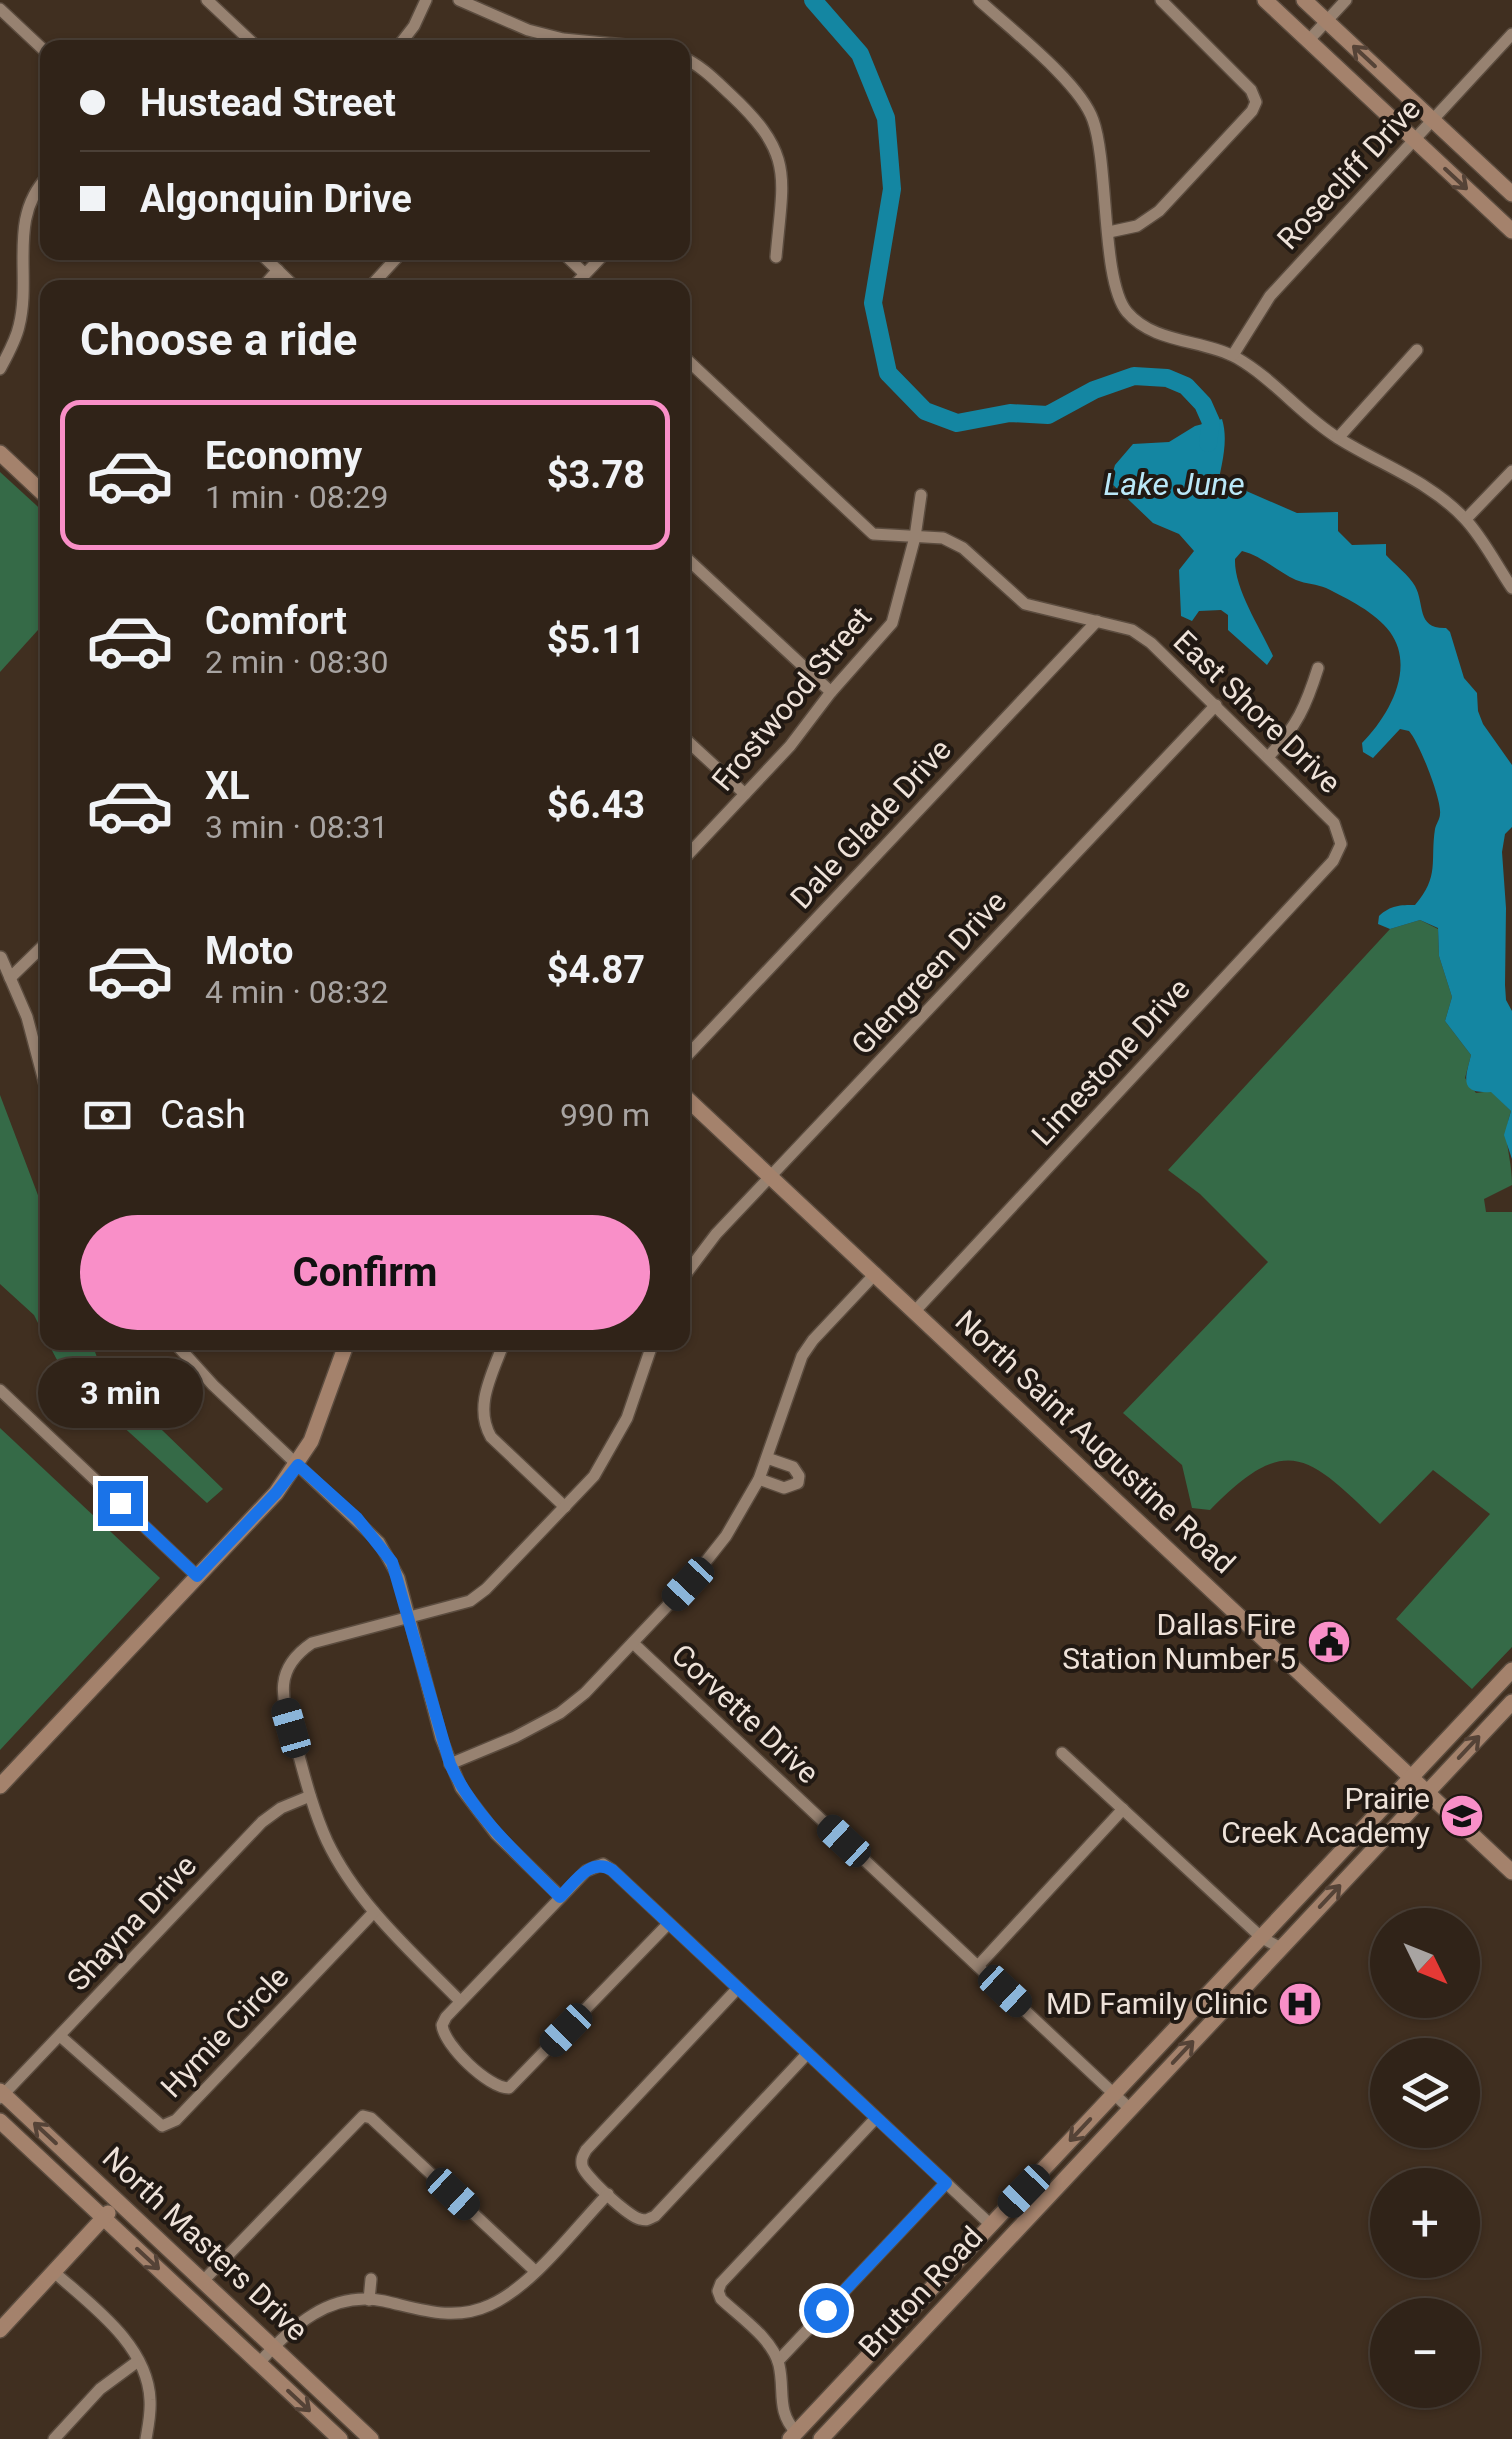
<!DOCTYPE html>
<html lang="en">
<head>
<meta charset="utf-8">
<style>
  :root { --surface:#302318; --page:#3c2f25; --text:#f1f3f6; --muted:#a8a4a2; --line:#4b4037; --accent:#f98fc8 }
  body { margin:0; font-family:Roboto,sans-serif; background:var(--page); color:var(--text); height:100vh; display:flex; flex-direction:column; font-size:38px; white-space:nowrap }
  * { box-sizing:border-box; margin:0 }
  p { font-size:32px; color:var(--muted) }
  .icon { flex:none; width:55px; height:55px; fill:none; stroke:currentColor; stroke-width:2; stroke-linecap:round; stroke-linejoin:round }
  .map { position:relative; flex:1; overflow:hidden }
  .details { position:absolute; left:40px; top:280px; width:650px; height:1070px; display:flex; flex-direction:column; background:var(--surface); border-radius:20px; box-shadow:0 2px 8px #0004,0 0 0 2px var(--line) }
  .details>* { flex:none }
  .hud { position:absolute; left:40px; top:40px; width:650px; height:220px; border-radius:20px; box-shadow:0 2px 8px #0004,0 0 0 2px var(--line); display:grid; align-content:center; height:220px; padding:0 40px; background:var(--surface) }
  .needle { width:65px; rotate:133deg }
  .fabs { position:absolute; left:1370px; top:1908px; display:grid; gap:20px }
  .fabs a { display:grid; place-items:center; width:110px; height:110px; border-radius:50%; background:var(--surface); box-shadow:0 2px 8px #0004,0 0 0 2px var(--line); font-size:50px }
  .end { position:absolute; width:45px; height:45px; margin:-22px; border:12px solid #1a73e8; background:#fff; box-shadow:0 0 0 5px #fff }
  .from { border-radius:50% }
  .bubble { position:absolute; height:70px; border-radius:35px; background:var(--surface); box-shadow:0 2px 8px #0004,0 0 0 2px var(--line); font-size:32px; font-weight:700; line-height:70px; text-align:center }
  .car { position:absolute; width:30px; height:60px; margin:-30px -15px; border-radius:12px; box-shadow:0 0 8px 2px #0007; background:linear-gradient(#222 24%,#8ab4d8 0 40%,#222 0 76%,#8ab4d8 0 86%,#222 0) }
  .hud b { display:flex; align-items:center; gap:35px; height:95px; font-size:38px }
  .hud b+b { border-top:2px solid var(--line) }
  .hud i { width:25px; height:25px; background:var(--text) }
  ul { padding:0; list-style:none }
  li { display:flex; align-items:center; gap:30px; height:150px; margin:0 20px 15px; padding:0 20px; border:5px solid transparent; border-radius:20px }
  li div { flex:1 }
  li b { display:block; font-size:38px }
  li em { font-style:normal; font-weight:700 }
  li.selected { border-color:var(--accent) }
  li>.icon { width:90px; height:90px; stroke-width:1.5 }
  h2 { padding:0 40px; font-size:45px; line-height:120px }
  .pay { display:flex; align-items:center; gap:25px; height:110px; padding:0 40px; font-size:38px }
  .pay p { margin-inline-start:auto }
  .primary-button { display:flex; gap:20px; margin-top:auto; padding:20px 40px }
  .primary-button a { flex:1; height:115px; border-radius:60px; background:var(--accent); color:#111; font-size:40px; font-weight:700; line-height:115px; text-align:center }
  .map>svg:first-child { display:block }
  .green { fill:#356a47 }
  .water { fill:#1486a2 }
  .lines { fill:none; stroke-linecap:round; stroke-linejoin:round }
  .river { stroke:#1486a2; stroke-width:18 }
  .street-casing { stroke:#5b4c3f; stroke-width:14 }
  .secondary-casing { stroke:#5b4c3f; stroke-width:18 }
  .street { stroke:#978271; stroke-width:11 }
  .secondary { stroke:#a4826c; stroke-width:15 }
  .oneway { stroke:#554337 }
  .route { stroke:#1a73e8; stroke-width:12 }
  .labels { text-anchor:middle; stroke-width:8; stroke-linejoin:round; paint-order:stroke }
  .street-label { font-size:30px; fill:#eee2d9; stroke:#211913 }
  .poi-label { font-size:30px; fill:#eee2d9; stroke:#211913; text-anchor:end }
  .water-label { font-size:32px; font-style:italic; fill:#bae8f8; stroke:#211913 }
</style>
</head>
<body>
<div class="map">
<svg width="1512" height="2439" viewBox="0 0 1512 2439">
  <rect width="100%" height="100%" fill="#402f20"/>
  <g class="green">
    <path d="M0 472 48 516 47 620 0 672Z"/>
    <path d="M1420 920 1438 929 1439 956 1452 997 1445 1021 1471 1055 1465 1078 1476 1093 1491 1091 1511 1111C1501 1139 1512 1155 1512 1185L1484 1199 1486 1212H1512V1647L1472 1689 1396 1619 1490 1514 1433 1470 1380 1524C1309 1456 1288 1430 1210 1510L1192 1508 1182 1465 1123 1413 1268 1262 1200 1194 1168 1170 1390 929Z"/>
    <path d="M0 1095 47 1219V1341L34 1315 0 1284Z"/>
    <path d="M48 1343H92L102 1372 223 1489 207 1503 64 1373Z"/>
    <path d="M0 1428 160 1578 0 1750Z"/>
  </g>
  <path class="water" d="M1222 419C1229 442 1221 466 1217 489L1222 495 1244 490 1297 513 1338 512V531L1352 545 1386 544V555C1395 565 1409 575 1415 586 1425 604 1416 629 1446 628L1450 632 1464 678 1477 693 1478 711 1483 724 1512 765V827L1505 834 1502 852 1506 908 1505 985 1506 1000 1512 1011V1159L1504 1135 1511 1111 1491 1092C1459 1094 1465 1079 1471 1055L1445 1021 1452 997 1439 956 1438 928 1420 920 1390 929 1378 924 1379 916C1391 905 1400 905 1415 905 1440 876 1430 861 1435 829 1436 824 1440 819 1440 814 1442 800 1419 742 1409 731L1400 729 1373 758 1363 752 1362 743C1389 716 1416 668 1390 632 1375 612 1348 599 1326 588 1317 584 1306 584 1296 580 1278 572 1262 556 1242 551L1235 559C1234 589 1260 627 1273 656L1267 665 1228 630V615L1221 610 1199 611 1192 621 1181 616 1179 570 1194 551 1179 534 1153 523 1110 482 1115 465 1133 444 1169 442 1195 426Z"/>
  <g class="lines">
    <path class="river" d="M813 0 860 54 886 118 892 189 873 303 888 373 925 411 957 423 1010 413 1048 415 1094 390 1134 376 1167 378 1186 386 1203 404 1211 422 1208 443"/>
    <g class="street-casing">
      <g id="street">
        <path d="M207 0 258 48"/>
        <path d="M459 0 528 30 563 39 656 48"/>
        <path d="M979 0C1009 28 1080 82 1093 120 1109 164 1101 281 1127 312 1154 344 1203 339 1237 358 1275 380 1301 415 1338 438 1381 465 1430 481 1465 519 1483 538 1497 566 1512 588"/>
        <path d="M0 9 48 54"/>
        <path d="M1308 41 1346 0"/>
        <path d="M397 48 414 26 426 0"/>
        <path d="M682 57C702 66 716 81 731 95 795 155 783 176 776 257"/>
        <path d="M1109 232 1137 226 1159 211 1252 111 1256 102 1251 90 1161 0"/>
        <path d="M259 252 296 288"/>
        <path d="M562 252 585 274"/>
        <path d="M262 288 278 270"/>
        <path d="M369 288 402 252"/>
        <path d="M572 288 606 252"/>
        <path d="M682 355 873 534 943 538 963 548 1025 604 1132 630 1151 643 1334 823 1341 844 1333 861 915 1311"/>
        <path d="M1233 355 1270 296 1512 34"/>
        <path d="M0 369C7 356 16 340 19 326 32 275 7 218 48 176"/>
        <path d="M1338 438 1417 350"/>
        <path d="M1466 519 1512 471"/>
        <path d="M682 554 831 692"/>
        <path d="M682 736 745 794"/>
        <path d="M1269 756C1297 726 1306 706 1318 668"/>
        <path d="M682 861 790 746 831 692 892 623 915 537 921 495"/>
        <path d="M1 957 27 1017 48 1096"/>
        <path d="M10 978 48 941"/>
        <path d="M682 1061 1097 621"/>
        <path d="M682 1279 716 1234 1216 705"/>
        <path d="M174 1342 213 1385 379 1542 399 1578 441 1738 461 1788 496 1834 561 1897"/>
        <path d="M504 1342C493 1373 473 1406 491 1437L565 1507"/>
        <path d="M0 1390 197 1576"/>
        <path d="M759 1479 784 1488 798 1483 799 1476 793 1467 767 1458"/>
        <path d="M633 1643 1130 2109"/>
        <path d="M1062 1753 1262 1938 1281 1948"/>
        <path d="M450 1764 515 1737 560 1713 585 1693 688 1584 726 1536 759 1479 802 1356 813 1340 876 1273"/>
        <path d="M668 1924 509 2088C488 2088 444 2045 442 2025L446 2017 586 1871 603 1864 612 1870 991 2225"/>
        <path d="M978 1966 1123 1809"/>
        <path d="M737 1989 586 2150C583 2156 581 2158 582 2165 583 2175 629 2217 640 2219 648 2221 648 2219 655 2216L807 2054"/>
        <path d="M460 2001C412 1952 357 1904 327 1841 313 1810 305 1778 296 1745 284 1703 269 1672 312 1643L470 1601 486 1589 594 1476 627 1418 653 1342"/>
        <path d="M60 2036 162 2126 176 2120 374 1912"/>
        <path d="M0 2098 262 1822 281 1808 310 1796"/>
        <path d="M54 2272C91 2305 148 2345 150 2400 151 2413 148 2427 146 2439"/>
        <path d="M203 2281 363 2116 371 2118 535 2271"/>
        <path d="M369 2300 371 2279"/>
        <path d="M778 2361 946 2183"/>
        <path d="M259 2363C291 2327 330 2290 384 2301 420 2309 453 2322 490 2305 534 2285 574 2229 608 2194"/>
        <path d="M796 2432C776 2411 785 2391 779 2365 773 2339 740 2317 721 2299L718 2291 721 2283 876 2118"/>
        <path d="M54 2439 100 2389 138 2361"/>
      </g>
    </g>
    <g class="secondary-casing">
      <g id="secondary">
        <path d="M1265 0 1512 231"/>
        <path d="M1304 0 1512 194"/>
        <path d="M0 453 48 498"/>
        <path d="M682 1094 1512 1872"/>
        <path d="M0 1786 276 1493 311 1441 347 1342"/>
        <path d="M0 2091 371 2439"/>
        <path d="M0 2121 340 2439"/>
        <path d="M0 2330 108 2213"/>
        <path d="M790 2439 1512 1670"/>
        <path d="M821 2439 1512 1702"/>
      </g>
    </g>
    <use href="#street" class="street"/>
    <use href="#secondary" class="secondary"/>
  </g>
  <defs><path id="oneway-shaft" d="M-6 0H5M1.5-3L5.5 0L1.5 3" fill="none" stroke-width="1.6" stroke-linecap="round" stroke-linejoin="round" transform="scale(2.5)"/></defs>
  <g class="oneway">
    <use href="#oneway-shaft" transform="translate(1364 56) rotate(-137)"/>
    <use href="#oneway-shaft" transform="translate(1456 179) rotate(43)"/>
    <use href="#oneway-shaft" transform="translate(1469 1747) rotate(-47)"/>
    <use href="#oneway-shaft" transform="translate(1330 1896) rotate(-47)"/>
    <use href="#oneway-shaft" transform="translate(1183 2052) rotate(-47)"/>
    <use href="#oneway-shaft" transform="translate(1080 2130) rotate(133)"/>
    <use href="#oneway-shaft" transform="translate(45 2133) rotate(-137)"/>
    <use href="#oneway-shaft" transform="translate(148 2259) rotate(43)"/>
    <use href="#oneway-shaft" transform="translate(299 2401) rotate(43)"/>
  </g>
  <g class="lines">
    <path class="route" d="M120 1503 197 1576 276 1493 298 1465 357 1518 392 1562 450 1764C475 1818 519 1855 560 1897 575 1882 590 1857 612 1870L946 2183 826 2310"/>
  </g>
  <defs>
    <g id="civic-disc" transform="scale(2.25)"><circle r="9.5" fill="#f98fc8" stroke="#211913"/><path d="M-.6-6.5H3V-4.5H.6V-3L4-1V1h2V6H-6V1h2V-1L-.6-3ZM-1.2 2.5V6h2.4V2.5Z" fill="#111"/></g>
    <g id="school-disc" transform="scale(2.25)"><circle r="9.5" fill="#f98fc8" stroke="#211913"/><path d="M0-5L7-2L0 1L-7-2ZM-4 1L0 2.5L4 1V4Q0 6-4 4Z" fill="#111"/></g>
    <g id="hospital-disc" transform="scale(2.25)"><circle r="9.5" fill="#f98fc8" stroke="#211913"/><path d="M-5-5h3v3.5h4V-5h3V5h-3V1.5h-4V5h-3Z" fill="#111"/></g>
  </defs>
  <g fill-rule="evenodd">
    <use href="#civic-disc" x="1329" y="1642"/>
    <use href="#school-disc" x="1462" y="1816"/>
    <use href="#hospital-disc" x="1300" y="2004"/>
  </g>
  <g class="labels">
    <g class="street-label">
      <text transform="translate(1349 174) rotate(-47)" y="10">Rosecliff Drive</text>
      <text transform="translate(792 699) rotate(-50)" y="10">Frostwood Street</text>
      <text transform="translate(1257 712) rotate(44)" y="10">East Shore Drive</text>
      <text transform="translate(871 824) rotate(-47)" y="10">Dale Glade Drive</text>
      <text transform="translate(929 973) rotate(-47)" y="10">Glengreen Drive</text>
      <text transform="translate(1111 1062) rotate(-47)" y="10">Limestone Drive</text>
      <text transform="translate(1095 1442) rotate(43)" y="10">North Saint Augustine Road</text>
      <text transform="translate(745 1714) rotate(43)" y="10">Corvette Drive</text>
      <text transform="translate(132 1923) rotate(-47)" y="10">Shayna Drive</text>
      <text transform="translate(225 2032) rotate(-46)" y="10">Hymie Circle</text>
      <text transform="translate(205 2244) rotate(43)" y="10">North Masters Drive</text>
      <text transform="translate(921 2292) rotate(-47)" y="10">Bruton Road</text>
    </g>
    <g class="poi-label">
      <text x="1296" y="1635">Dallas Fire<tspan x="1296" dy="34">Station Number 5</tspan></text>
      <text x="1430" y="1809">Prairie<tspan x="1430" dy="34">Creek Academy</tspan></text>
      <text x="1268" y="2014">MD Family Clinic</text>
    </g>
    <g class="water-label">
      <text x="1174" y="495">Lake June</text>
    </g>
  </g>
</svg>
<div class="fabs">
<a><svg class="needle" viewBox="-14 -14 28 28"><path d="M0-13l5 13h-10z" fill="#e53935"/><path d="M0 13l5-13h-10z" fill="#a8a4a2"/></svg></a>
<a><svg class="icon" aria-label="layers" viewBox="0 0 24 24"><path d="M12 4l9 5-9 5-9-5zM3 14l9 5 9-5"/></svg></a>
<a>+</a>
<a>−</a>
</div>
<i class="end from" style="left:826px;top:2310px"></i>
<i class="end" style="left:120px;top:1503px"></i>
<div class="bubble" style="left:38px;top:1358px;width:165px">3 min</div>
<i class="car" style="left:688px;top:1584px;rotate:223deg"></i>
<i class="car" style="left:291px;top:1728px;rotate:344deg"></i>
<i class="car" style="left:844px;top:1841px;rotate:313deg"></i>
<i class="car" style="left:1005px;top:1991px;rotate:133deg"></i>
<i class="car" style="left:566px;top:2030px;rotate:224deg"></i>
<i class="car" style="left:1024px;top:2191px;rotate:224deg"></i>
<i class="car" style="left:453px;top:2194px;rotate:133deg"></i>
<div class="hud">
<b><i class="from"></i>Hustead Street</b>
<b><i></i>Algonquin Drive</b>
</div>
<section class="details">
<h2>Choose a ride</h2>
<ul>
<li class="selected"><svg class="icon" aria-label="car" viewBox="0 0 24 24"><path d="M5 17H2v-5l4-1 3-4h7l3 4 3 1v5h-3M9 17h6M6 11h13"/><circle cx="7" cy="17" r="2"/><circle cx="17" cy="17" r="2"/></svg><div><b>Economy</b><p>1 min · 08:29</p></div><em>$3.78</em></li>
<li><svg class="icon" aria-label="car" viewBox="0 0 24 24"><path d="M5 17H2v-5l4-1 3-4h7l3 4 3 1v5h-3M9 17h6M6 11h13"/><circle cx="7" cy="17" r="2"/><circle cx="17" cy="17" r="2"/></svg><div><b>Comfort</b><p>2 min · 08:30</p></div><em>$5.11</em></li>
<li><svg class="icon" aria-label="car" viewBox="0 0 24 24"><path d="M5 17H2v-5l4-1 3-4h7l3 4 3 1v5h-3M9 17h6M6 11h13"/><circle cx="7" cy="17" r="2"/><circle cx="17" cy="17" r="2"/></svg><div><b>XL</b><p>3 min · 08:31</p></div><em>$6.43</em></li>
<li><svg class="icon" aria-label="car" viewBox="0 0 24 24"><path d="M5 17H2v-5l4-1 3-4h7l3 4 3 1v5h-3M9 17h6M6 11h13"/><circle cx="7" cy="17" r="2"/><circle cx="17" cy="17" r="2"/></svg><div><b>Moto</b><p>4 min · 08:32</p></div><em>$4.87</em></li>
</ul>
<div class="pay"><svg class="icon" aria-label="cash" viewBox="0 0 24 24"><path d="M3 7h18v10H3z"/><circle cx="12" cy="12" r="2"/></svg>Cash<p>990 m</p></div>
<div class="primary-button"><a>Confirm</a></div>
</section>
</div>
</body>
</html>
